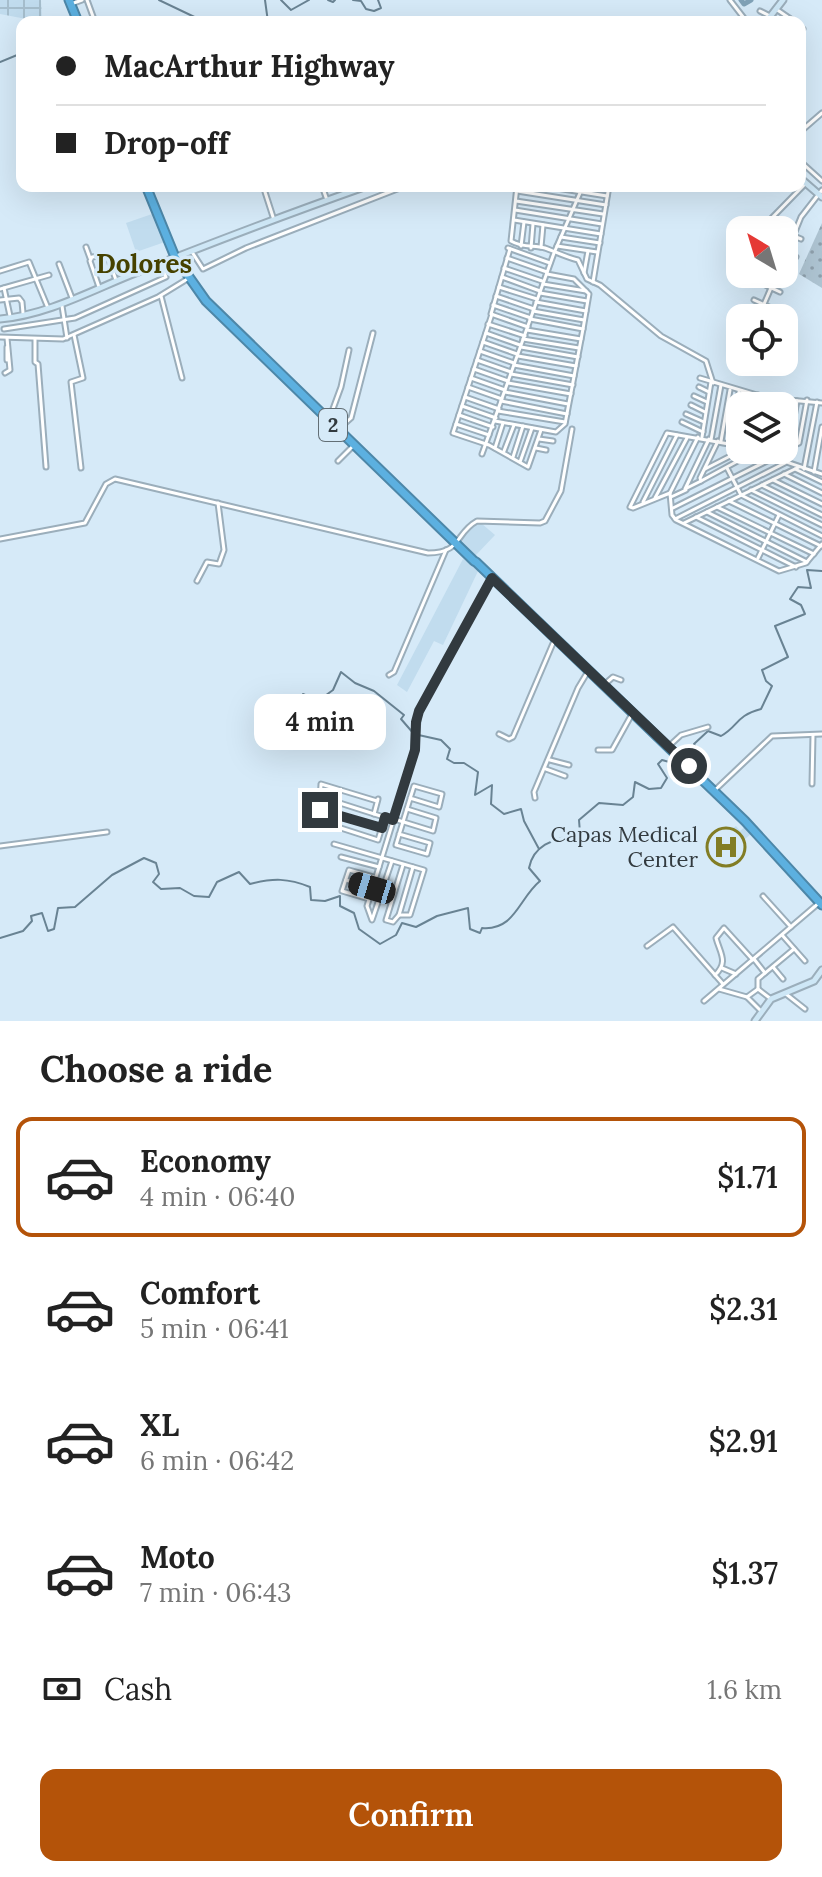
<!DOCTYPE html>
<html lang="en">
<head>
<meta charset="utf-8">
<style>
  :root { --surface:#fff; --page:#f2f2f2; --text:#222; --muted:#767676; --line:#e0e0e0; --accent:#b45309 }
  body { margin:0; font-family:Lora,serif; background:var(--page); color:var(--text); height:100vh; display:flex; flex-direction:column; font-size:30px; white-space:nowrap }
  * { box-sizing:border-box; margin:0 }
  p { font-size:26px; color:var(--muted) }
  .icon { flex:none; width:44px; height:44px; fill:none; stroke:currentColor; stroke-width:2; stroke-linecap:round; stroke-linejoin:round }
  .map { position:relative; height:1021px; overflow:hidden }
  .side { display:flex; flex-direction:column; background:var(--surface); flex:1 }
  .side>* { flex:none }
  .hud { position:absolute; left:16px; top:16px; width:790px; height:176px; border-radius:16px; box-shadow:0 8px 32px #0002; display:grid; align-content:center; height:176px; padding:0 40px; background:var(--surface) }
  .needle { width:52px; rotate:322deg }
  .buttons { position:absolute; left:726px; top:216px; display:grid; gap:16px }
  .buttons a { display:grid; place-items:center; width:72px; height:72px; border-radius:16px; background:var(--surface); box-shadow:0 8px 32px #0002; font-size:40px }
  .end { position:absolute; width:36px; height:36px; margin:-18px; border:10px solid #323a3f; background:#fff; box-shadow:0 0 0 4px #fff }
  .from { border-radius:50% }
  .bubble { position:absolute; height:56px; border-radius:16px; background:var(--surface); box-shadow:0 8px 32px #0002; font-size:26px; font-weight:600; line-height:56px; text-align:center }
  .car { position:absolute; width:24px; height:48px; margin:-24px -12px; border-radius:10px; box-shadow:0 0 6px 2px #0007; background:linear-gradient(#222 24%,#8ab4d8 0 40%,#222 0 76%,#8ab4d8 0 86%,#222 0) }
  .hud b { display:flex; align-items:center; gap:28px; height:76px; font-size:30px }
  .hud b+b { border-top:2px solid var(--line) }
  .hud i { width:20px; height:20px; background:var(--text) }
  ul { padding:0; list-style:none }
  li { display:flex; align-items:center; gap:24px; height:120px; margin:0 16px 12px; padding:0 24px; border:4px solid transparent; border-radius:16px }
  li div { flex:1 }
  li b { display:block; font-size:30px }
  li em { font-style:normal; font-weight:600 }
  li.on { border-color:var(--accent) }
  li>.icon { width:72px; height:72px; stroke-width:1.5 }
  h2 { padding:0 40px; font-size:36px; line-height:96px }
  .pay { display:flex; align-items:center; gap:20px; height:88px; padding:0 40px; font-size:30px }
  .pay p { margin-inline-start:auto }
  .action { display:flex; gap:16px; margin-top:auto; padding:16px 40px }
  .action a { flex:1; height:92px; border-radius:16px; background:var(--accent); color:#fff; font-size:32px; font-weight:600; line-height:92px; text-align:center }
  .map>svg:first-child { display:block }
  .built { fill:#c1dcee }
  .industrial { fill:url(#industrial-grid) }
  .grass { fill:url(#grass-dots) }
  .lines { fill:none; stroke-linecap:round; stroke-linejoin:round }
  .stream { stroke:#698393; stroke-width:2 }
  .river { stroke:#81a2b7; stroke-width:5 }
  .street-casing { stroke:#9baebb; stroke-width:7 }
  .secondary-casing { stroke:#9baebb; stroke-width:9 }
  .highway-casing { stroke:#4d87a8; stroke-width:11 }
  .street { stroke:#fff; stroke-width:3 }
  .secondary { stroke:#cee7f6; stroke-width:5 }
  .highway { stroke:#5cb0e0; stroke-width:7 }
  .route { stroke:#323a3f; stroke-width:10 }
  .labels { text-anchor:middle; stroke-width:7; stroke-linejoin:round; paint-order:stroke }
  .shield { fill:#d6eaf8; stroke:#636f76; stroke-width:2 }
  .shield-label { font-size:20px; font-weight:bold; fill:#323a3f }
  .poi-label { font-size:22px; fill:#323a3f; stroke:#d6eaf8; text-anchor:end }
  .quarter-label { font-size:26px; font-weight:bold; fill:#464200; stroke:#d6eaf8 }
</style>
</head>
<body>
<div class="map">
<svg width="822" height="1021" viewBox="0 0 822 1021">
  <defs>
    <pattern id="industrial-grid" width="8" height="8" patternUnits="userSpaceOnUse" patternTransform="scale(2)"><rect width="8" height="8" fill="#c1dcee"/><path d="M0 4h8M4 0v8" fill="none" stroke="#a6becd"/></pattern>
    <pattern id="grass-dots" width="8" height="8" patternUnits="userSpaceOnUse" patternTransform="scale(2)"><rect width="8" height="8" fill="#aec4d2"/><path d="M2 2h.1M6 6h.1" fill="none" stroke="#8ea0ac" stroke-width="1.8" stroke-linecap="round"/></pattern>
  </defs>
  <rect width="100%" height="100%" fill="#d6eaf8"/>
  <g class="built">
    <path d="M155 213 165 242 136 252 126 223Z"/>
    <path d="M475 518 495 535 475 556 457 540Z"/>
    <path d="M463 559 479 569 443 645 434 641 407 692 397 685Z"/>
    <path d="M736 826 740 831 746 826 752 833 725 856 710 838 724 827 728 832Z"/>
  </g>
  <path class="industrial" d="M0 0H41L42 22 0 14Z"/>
  <path class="grass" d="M822 223V288L799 274Z"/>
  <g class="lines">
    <g class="stream">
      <path d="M159 0 205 22"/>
      <path d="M265 0 268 22"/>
      <path d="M281 0 291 10 309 0"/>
      <path d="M328 0 333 2 335 0"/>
      <path d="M353 0 361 1 366 9 374 11 381 8 378 0"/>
      <path d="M0 62 22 53"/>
      <path d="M303 694 318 701 333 690 341 672 355 683 374 691 404 715 401 719 414 734 441 740 450 749 447 759 454 763H464L478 772 475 795 492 785 491 804 504 814 521 809 524 821 539 849"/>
      <path d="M686 762 698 753 694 744 708 731 721 736C739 726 735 716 761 709L772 686 766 681 762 670 788 657 775 626 805 614 801 605 790 599 798 587 811 588 807 570 822 571"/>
      <path d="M0 938 23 931 32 921 31 916 42 913 48 931 54 929 58 908 75 907 112 875 144 858 156 863 159 874 153 882 161 889 180 888 194 896 209 897 217 882 239 872 250 884C273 878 288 878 310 887L311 900 325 901 340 896V906L354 913 359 929 380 944 396 935 402 923 416 927 437 916 468 908 470 929 480 933 482 928C515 931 519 898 540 881L529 868C534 842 558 839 580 833L579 820 599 803 623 805 633 797 635 782 649 789 661 788 667 778 658 764 662 760 680 765"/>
    </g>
    <path class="river" d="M741 0 744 4 751 0"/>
    <g class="street-casing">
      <g id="street">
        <path d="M87 0 95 22"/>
        <path d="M730 0 747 22"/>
        <path d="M71 4 82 0"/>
        <path d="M776 9 795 22"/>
        <path d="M760 11 770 16"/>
        <path d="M800 27 803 29"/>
        <path d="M800 132 822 113"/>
        <path d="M800 161 822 181"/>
        <path d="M322 186 327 200"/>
        <path d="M517 186 511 241C523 248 533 245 545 248 556 252 566 257 578 260L587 279 600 285 661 336 706 361 713 383"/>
        <path d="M544 186 607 196"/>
        <path d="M680 186 683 188"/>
        <path d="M517 191 606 205"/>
        <path d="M265 192 274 220"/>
        <path d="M516 201 603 214"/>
        <path d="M515 210 602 224"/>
        <path d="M514 220 601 234"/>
        <path d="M763 227 805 184"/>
        <path d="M784 232 801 239"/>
        <path d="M561 237 600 243"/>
        <path d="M521 246 524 222"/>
        <path d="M557 246 597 252"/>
        <path d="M86 247 90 258"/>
        <path d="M541 247 543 225"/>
        <path d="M508 248 550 263"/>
        <path d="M531 248 533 224"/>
        <path d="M510 249 491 314 528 327"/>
        <path d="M192 252 203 269 246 248 405 186"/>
        <path d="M784 252 796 257"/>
        <path d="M507 258 547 272"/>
        <path d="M784 259 801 217 822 190"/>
        <path d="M59 264 72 298"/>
        <path d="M122 265 126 276"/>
        <path d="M504 268 542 281"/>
        <path d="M0 271 29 262 48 308"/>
        <path d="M784 272 788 274"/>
        <path d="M584 273 588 251"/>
        <path d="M547 274 574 279 589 294 583 329"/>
        <path d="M502 277 540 291"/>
        <path d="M593 282 609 186"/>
        <path d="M761 283 780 292"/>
        <path d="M543 284 586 291"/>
        <path d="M99 287 90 261 92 257 107 255 116 280"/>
        <path d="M499 287 537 299"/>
        <path d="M4 288 10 316"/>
        <path d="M0 289 49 275"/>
        <path d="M540 293 587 301"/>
        <path d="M161 296 182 378"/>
        <path d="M496 296 534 309"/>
        <path d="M0 300 19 298 22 302 23 313"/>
        <path d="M754 300 771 308"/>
        <path d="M536 302 586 311"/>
        <path d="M493 305 531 318"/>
        <path d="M62 306 67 338"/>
        <path d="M533 311 584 320"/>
        <path d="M492 314 453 433 489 445 528 467 541 430"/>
        <path d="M758 318 777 274"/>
        <path d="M488 324 525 336"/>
        <path d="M4 329 75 318 166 277 160 263"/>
        <path d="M527 330 581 339"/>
        <path d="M486 333 520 345"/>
        <path d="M74 335 83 378 71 382 81 468"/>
        <path d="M0 337 63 339 158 297 189 278"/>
        <path d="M35 339V362L38 364 46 467"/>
        <path d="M523 339 579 348"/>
        <path d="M483 342 517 354"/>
        <path d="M7 347V360"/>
        <path d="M521 347 578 357"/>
        <path d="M480 351 514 363"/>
        <path d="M734 351 732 355 740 359"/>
        <path d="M518 356 576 366"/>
        <path d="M477 360 511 372"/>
        <path d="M514 365 574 376"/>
        <path d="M474 369 508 381"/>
        <path d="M5 373 10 370 7 338"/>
        <path d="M511 374 573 385"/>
        <path d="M471 378 505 390"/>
        <path d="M700 378 767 398 822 403"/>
        <path d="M508 383 571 394"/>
        <path d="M468 387 502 399"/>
        <path d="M699 387 709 392"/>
        <path d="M505 392 568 404"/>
        <path d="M694 396 707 402"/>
        <path d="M465 397 499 409"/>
        <path d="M501 401 567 414"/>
        <path d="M691 405 705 412"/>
        <path d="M462 406 496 418"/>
        <path d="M746 406 748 394"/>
        <path d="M756 406 758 395"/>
        <path d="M498 411 565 422"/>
        <path d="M686 414 704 422"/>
        <path d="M784 414 786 402"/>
        <path d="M459 415 493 427"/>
        <path d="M330 417 341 387 349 350"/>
        <path d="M495 421 556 432 565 424 583 329 530 319"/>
        <path d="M682 422 703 432"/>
        <path d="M456 424 489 435"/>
        <path d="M341 427 351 418 373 333"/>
        <path d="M702 437 711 382"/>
        <path d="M539 439 553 441"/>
        <path d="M711 440 721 385"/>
        <path d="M718 441 700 478 701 481 758 450"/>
        <path d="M721 441 730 390"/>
        <path d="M730 443 739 392"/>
        <path d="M740 446 667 433 630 507 633 508 670 493 672 515 676 520 779 571 806 563 822 544"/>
        <path d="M495 448 503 423"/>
        <path d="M536 448 546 450"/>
        <path d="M788 448 797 401"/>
        <path d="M751 450 822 474"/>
        <path d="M784 450 799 443 807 400"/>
        <path d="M504 451 514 425"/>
        <path d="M482 454 554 253 583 186"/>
        <path d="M513 457 523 426"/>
        <path d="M771 457 784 450"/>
        <path d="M338 461 354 445"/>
        <path d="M520 462 532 428"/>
        <path d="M727 468 741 495 822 536"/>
        <path d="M705 469 742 450"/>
        <path d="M795 469 822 482"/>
        <path d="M804 469 817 402"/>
        <path d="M814 472 822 427"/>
        <path d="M784 474 822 493"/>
        <path d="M773 480 822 504"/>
        <path d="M701 481 685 489 709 439"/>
        <path d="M762 485 822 515"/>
        <path d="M751 490 822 525"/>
        <path d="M670 493 698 437"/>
        <path d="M671 497 686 490"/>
        <path d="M655 498 687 438"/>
        <path d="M729 501 821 546"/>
        <path d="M643 502 677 435"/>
        <path d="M717 507 814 554"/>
        <path d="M673 508 773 458"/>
        <path d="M707 512 807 562"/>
        <path d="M696 517 796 567"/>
        <path d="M675 519 785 463"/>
        <path d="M684 523 799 467"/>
        <path d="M0 539 85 523 106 484 115 479 428 553C462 553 455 533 477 521L540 523 545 521 561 491 572 429"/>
        <path d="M758 558 779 515"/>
        <path d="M197 581 207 562 219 564 224 550 218 503"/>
        <path d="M389 675 394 672 446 550"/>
        <path d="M605 684 613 677 621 680"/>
        <path d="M499 734 509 739 513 737 554 641"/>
        <path d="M668 747 681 735 708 727"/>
        <path d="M598 750H612L632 714"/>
        <path d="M550 760 569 765"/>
        <path d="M546 769 565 776"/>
        <path d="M812 784 813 735"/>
        <path d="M714 791 772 736 822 734"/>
        <path d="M321 797 393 820"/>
        <path d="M535 798 534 792 578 688 587 673"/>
        <path d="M377 801 321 784 319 821 378 840 385 817"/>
        <path d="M320 810 381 828"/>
        <path d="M374 814 378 799"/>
        <path d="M394 819 433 831 436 818 407 809"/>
        <path d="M399 834 430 843 427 854 396 845C402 825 408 805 414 786L442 794 439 807 410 798"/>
        <path d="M334 844 424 870 410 915H399"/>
        <path d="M0 846 107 832"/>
        <path d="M341 857 379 867"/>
        <path d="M392 861 372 920 367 906 415 750 419 711 492 578"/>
        <path d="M403 865 386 920 393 922 399 915 413 867"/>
        <path d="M346 880 372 888"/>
        <path d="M763 896 791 927"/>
        <path d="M369 899 342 891 349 870 374 877"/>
        <path d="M782 935 805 961"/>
        <path d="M647 946 673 927 723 984"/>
        <path d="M754 959 765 973"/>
        <path d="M773 967 783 979"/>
        <path d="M722 968 736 974"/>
        <path d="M715 975C729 962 720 953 716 938L724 928 753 960"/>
        <path d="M719 989 747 997 758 989V979L794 949"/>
        <path d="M758 989 771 999"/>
        <path d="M786 994 805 1009"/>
        <path d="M747 997 761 1011"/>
        <path d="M704 1001 820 902"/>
      </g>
    </g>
    <g class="secondary-casing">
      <g id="secondary">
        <path d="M766 22 783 0"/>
        <path d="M800 178 822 197"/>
        <path d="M0 319C48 315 94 289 138 272 214 242 290 213 367 186"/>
        <path d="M755 1021 771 999 814 981 822 970"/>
      </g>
    </g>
    <g class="highway-casing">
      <g id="highway">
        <path d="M69 0 78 22"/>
        <path d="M146 186 175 257 206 301 474 561"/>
        <path d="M476 562 745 821 822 905"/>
      </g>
    </g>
    <use href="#street" class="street"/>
    <use href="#secondary" class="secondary"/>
    <use href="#highway" class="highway"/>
  </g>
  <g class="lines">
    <path class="route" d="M320 810 382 828 385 817 393 820 415 750 416 722 419 711 492 578 689 766"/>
  </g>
  <defs>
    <g id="hospital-ring" transform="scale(2)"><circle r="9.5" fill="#d6eaf8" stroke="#827d25" stroke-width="1.5"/><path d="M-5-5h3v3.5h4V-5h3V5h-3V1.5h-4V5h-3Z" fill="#827d25"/></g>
  </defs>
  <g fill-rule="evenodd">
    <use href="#hospital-ring" x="726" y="847"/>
  </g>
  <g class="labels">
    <rect class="shield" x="319" y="409" width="28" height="32" rx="6"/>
    <g class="shield-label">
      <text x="333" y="432">2</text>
    </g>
    <g class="poi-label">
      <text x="698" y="842">Capas Medical<tspan x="698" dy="25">Center</tspan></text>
    </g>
    <g class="quarter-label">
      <text x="144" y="273">Dolores</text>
    </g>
  </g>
</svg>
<div class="buttons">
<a><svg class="needle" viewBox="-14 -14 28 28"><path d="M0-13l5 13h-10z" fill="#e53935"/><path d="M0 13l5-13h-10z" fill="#767676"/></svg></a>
<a><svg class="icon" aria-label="locate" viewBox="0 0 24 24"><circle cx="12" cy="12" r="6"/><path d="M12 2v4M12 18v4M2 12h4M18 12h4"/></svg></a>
<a><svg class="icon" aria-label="layers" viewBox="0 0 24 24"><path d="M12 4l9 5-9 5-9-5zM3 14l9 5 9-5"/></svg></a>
</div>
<i class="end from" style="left:689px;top:766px"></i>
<i class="end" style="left:320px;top:810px"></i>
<div class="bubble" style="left:254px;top:694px;width:132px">4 min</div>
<i class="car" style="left:372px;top:888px;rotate:287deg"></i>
<div class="hud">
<b><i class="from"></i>MacArthur Highway</b>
<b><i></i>Drop-off</b>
</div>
</div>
<section class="side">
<h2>Choose a ride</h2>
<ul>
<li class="on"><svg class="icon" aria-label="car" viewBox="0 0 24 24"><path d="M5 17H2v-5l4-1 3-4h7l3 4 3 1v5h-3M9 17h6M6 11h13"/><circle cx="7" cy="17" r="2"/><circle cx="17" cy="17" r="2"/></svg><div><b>Economy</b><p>4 min · 06:40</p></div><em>$1.71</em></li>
<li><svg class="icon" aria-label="car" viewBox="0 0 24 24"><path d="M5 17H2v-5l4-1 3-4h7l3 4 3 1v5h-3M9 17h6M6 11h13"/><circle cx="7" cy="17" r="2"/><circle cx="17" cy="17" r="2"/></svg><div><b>Comfort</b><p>5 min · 06:41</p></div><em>$2.31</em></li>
<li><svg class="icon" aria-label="car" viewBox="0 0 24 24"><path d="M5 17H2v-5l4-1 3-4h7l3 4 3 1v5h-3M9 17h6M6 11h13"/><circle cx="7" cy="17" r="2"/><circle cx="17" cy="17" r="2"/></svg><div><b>XL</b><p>6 min · 06:42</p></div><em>$2.91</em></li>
<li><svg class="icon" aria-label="car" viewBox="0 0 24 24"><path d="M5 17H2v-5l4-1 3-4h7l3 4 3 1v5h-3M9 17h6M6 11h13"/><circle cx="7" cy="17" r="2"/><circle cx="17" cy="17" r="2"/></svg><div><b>Moto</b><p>7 min · 06:43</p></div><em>$1.37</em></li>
</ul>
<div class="pay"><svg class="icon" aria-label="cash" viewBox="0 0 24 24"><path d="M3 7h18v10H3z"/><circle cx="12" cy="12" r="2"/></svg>Cash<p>1.6 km</p></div>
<div class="action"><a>Confirm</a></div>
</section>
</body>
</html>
